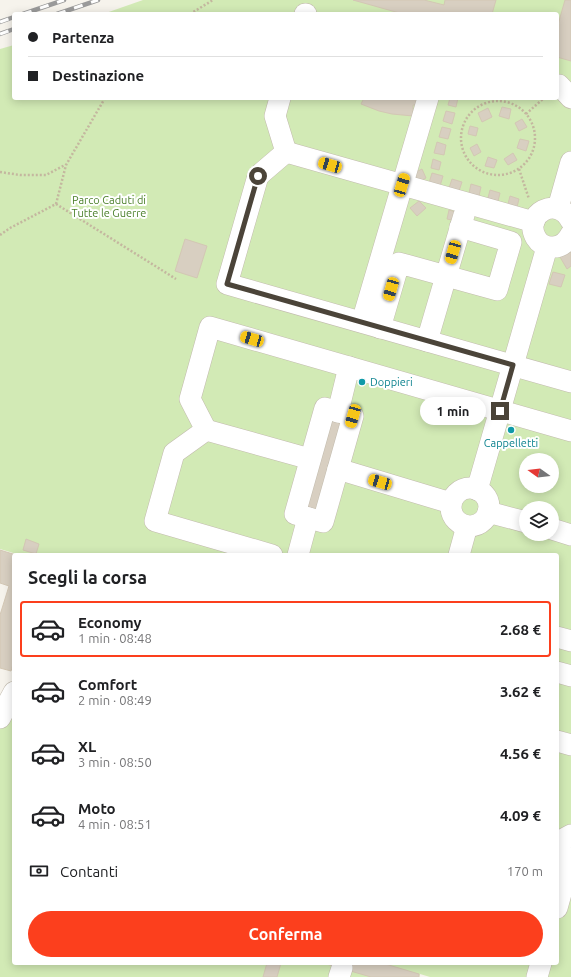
<!DOCTYPE html>
<html lang="it">
<head>
<meta charset="utf-8">
<style>
  :root { --surface:#fff; --page:#f6f6f6; --text:#202124; --muted:#757577; --line:#e0e0e0; --accent:#fc3f1d }
  body { margin:0; font-family:Ubuntu,sans-serif; background:var(--page); color:var(--text); height:100vh; display:flex; flex-direction:column; font-size:15px; white-space:nowrap }
  * { box-sizing:border-box; margin:0 }
  p { font-size:13px; color:var(--muted) }
  .icon { flex:none; width:22px; height:22px; fill:none; stroke:currentColor; stroke-width:2; stroke-linecap:round; stroke-linejoin:round }
  .map { position:relative; flex:1; overflow:hidden }
  .sheet { position:absolute; left:12px; top:553px; width:547px; height:412px; display:flex; flex-direction:column; background:var(--surface); border-radius:4px; box-shadow:0 2px 10px #0003 }
  .sheet>* { flex:none }
  .guide { position:absolute; left:12px; top:12px; width:547px; height:88px; border-radius:4px; box-shadow:0 2px 10px #0003; display:grid; align-content:center; height:88px; padding:0 16px; background:var(--surface) }
  .needle { width:26px; rotate:285deg }
  .buttons { position:absolute; left:519px; top:453px; display:grid; gap:8px }
  .buttons a { display:grid; place-items:center; width:40px; height:40px; border-radius:50%; background:var(--surface); box-shadow:0 2px 10px #0003; font-size:20px }
  .end { position:absolute; width:18px; height:18px; margin:-9px; border:5px solid #4b4439; background:#fff; box-shadow:0 0 0 2px #fff }
  .from { border-radius:50% }
  .bubble { position:absolute; height:28px; border-radius:14px; background:var(--surface); box-shadow:0 2px 10px #0003; font-size:13px; font-weight:700; line-height:28px; text-align:center }
  .car { position:absolute; width:12px; height:24px; margin:-12px -6px; border-radius:5px; box-shadow:0 0 3px 1px #0007; background:linear-gradient(#f5c518 24%,#345 0 40%,#f5c518 0 76%,#345 0 86%,#f5c518 0) }
  .guide b { display:flex; align-items:center; gap:14px; height:38px; font-size:15px }
  .guide b+b { border-top:1px solid var(--line) }
  .guide i { width:10px; height:10px; background:var(--text) }
  ul { padding:0; list-style:none }
  li { display:flex; align-items:center; gap:12px; height:56px; margin:0 8px 6px; padding:0 8px; border:2px solid transparent; border-radius:4px }
  li div { flex:1 }
  li b { display:block; font-size:15px }
  li em { font-style:normal; font-weight:700 }
  li.on { border-color:var(--accent) }
  li>.icon { width:36px; height:36px; stroke-width:1.5 }
  h2 { padding:0 16px; font-size:18px; line-height:48px }
  .pay { display:flex; align-items:center; gap:10px; height:44px; padding:0 16px; font-size:15px }
  .pay p { margin-inline-start:auto }
  .button { display:flex; gap:8px; margin-top:auto; padding:8px 16px }
  .button a { flex:1; height:46px; border-radius:24px; background:var(--accent); color:#fff; font-size:16px; font-weight:700; line-height:46px; text-align:center }
  .map>svg:first-child { display:block }
  .green { fill:#d2eab5; fill-rule:evenodd }
  .building { fill:#d8cfc1; stroke:#d3c7b4 }
  .lines { fill:none; stroke-linecap:round; stroke-linejoin:round }
  .minor-casing { stroke:#c2bbae; stroke-width:22 }
  .path { stroke:#c4b79f; stroke-width:2.5; stroke-dasharray:2 2; stroke-linecap:butt }
  .minor { stroke:#fff; stroke-width:21 }
  .rail-casing { stroke:#9a9a9a; stroke-width:4.5 }
  .rail { stroke:#fff; stroke-width:3; stroke-dasharray:9; stroke-linecap:butt }
  .route { stroke:#4b4439; stroke-width:5 }
  .culture-dot { fill:#0f9aa8; stroke:#fff; stroke-width:1.5 }
  .labels { text-anchor:middle; stroke-width:4; stroke-linejoin:round; paint-order:stroke }
  .park-label { font-size:11px; fill:#4a7f2a; stroke:#fff }
  .culture-label { font-size:11px; fill:#0d838f; stroke:#fff; text-anchor:start }
</style>
</head>
<body>
<div class="map">
<svg width="571" height="977" viewBox="0 0 571 977">
  <rect width="100%" height="100%" fill="#f6f3ec"/>
  <path class="green" d="M143 0H571V977H430L420 974 419 977H0V699L14 703V963H557V555H20L0 549V49L14 45V98H557V14H103ZM526 460H552V486H526ZM526 508H552V534H526Z"/>
  <g class="building">
    <path d="M353 0H424L444 5 445 0H496L492 14H403Z"/>
    <path d="M565 0H571V61L557 57V28Z"/>
    <path d="M364 98H418L416 105H413V116L392 114 379 111 361 104Z"/>
    <path d="M450 98H458L456 107 448 105Z"/>
    <path d="M502 107 511 109 509 119 499 116Z"/>
    <path d="M488 108 492 117 482 122 478 113Z"/>
    <path d="M446 111 455 113 452 124 443 121Z"/>
    <path d="M522 119 527 127 519 131 515 123Z"/>
    <path d="M470 126 478 128 476 136 468 134Z"/>
    <path d="M442 127 451 129 448 139 439 137Z"/>
    <path d="M520 139 529 141 526 151 517 148Z"/>
    <path d="M437 142 446 145 444 155 434 153Z"/>
    <path d="M477 144 481 152 474 156 470 148Z"/>
    <path d="M513 153 517 160 508 165 504 159Z"/>
    <path d="M488 157 497 160 494 168 485 166Z"/>
    <path d="M433 159 441 162 439 170 431 168Z"/>
    <path d="M422 169 426 178 418 182 414 173Z"/>
    <path d="M432 173 443 176 440 186 429 183Z"/>
    <path d="M452 179 462 182 459 191 449 188Z"/>
    <path d="M471 184 481 187 479 196 469 193Z"/>
    <path d="M490 190 500 193 498 201 488 198Z"/>
    <path d="M510 196 519 199 517 207 508 204Z"/>
    <path d="M419 201 426 208 417 216 410 208Z"/>
    <path d="M449 210 459 213 456 221 447 219Z"/>
    <path d="M185 239 207 246 197 278 175 271Z"/>
    <path d="M571 251V266L567 269 560 257Z"/>
    <path d="M553 272 565 275 561 287 549 284Z"/>
    <path d="M327 419 342 424 317 511 302 507Z"/>
    <path d="M26 539 39 544 36 554 23 550Z"/>
    <path d="M0 550 16 555H14V661L11 671 0 668V615L9 586 0 583Z"/>
    <path d="M267 963H281L277 977H263Z"/>
    <path d="M323 963H382L419 974V977H371Z"/>
  </g>
  <g class="lines">
    <g class="minor-casing">
      <g id="minor">
        <path d="M305 14H306"/>
        <path d="M557 85H559L571 98"/>
        <path d="M280 98 275 116 286 152 258 176 227 284 571 382"/>
        <path d="M286 152 534 222"/>
        <path d="M558 208 571 162"/>
        <path d="M571 221C558 194 522 214 536 238 539 243 545 247 551 247 561 248 567 242 571 234"/>
        <path d="M362 322 428 98"/>
        <path d="M380 328 399 263 497 290 511 242 460 227"/>
        <path d="M427 341 464 215"/>
        <path d="M325 408 353 416 323 522 295 514Z"/>
        <path d="M338 412 349 367"/>
        <path d="M206 430 310 459"/>
        <path d="M338 469 451 503"/>
        <circle cx="470" cy="507" r="19"/>
        <path d="M477 490 547 247"/>
        <path d="M488 512 526 522"/>
        <path d="M552 529 571 535"/>
        <path d="M272 555 155 521 174 453 206 430 190 399 210 327 571 431"/>
        <path d="M298 555 308 518"/>
        <path d="M459 555 467 526"/>
        <path d="M557 637 571 641"/>
        <path d="M557 672 571 676"/>
        <path d="M0 718 14 692"/>
        <path d="M557 741 571 745"/>
        <path d="M557 908 570 861 560 841 571 835"/>
        <path d="M339 977 342 968"/>
        <path d="M537 977 541 963"/>
      </g>
    </g>
    <g class="path">
      <path d="M190 14 213 0"/>
      <circle cx="498" cy="138" r="37"/>
      <path d="M526 114 544 98"/>
      <path d="M519 169 529 199"/>
      <path d="M0 172 20 175H46L65 165"/>
      <path d="M56 204 176 279"/>
      <path d="M0 235 10 228 56 204 66 165 105 98"/>
    </g>
    <use href="#minor" class="minor"/>
    <g class="rail-casing">
      <g id="rail">
        <path d="M23 14 64 0"/>
        <path d="M57 14 98 0"/>
        <path d="M0 22 14 17"/>
        <path d="M0 34 14 29"/>
      </g>
    </g>
    <use href="#rail" class="rail"/>
  </g>
  <g class="lines">
    <path class="route" d="M258 176 227 284 513 365 500 411"/>
  </g>
  <g class="culture-dot">
    <circle cx="362" cy="382" r="4"/>
    <circle cx="511" cy="430" r="4"/>
  </g>
  <g class="labels">
    <g class="park-label">
      <text x="109" y="204">Parco Caduti di<tspan x="109" dy="13">Tutte le Guerre</tspan></text>
    </g>
    <g class="culture-label">
      <text x="370" y="386">Doppieri</text>
      <text x="511" y="447" text-anchor="middle">Cappelletti</text>
    </g>
  </g>
</svg>
<div class="buttons">
<a><svg class="needle" viewBox="-14 -14 28 28"><path d="M0-13l5 13h-10z" fill="#e53935"/><path d="M0 13l5-13h-10z" fill="#757577"/></svg></a>
<a><svg class="icon" aria-label="layers" viewBox="0 0 24 24"><path d="M12 4l9 5-9 5-9-5zM3 14l9 5 9-5"/></svg></a>
</div>
<i class="end from" style="left:258px;top:176px"></i>
<i class="end" style="left:500px;top:411px"></i>
<div class="bubble" style="left:420px;top:397px;width:66px">1 min</div>
<i class="car" style="left:330px;top:165px;rotate:286deg"></i>
<i class="car" style="left:402px;top:185px;rotate:17deg"></i>
<i class="car" style="left:453px;top:252px;rotate:196deg"></i>
<i class="car" style="left:391px;top:289px;rotate:196deg"></i>
<i class="car" style="left:252px;top:339px;rotate:286deg"></i>
<i class="car" style="left:353px;top:416px;rotate:196deg"></i>
<i class="car" style="left:380px;top:482px;rotate:286deg"></i>
<div class="guide">
<b><i class="from"></i>Partenza</b>
<b><i></i>Destinazione</b>
</div>
<section class="sheet">
<h2>Scegli la corsa</h2>
<ul>
<li class="on"><svg class="icon" aria-label="car" viewBox="0 0 24 24"><path d="M5 17H2v-5l4-1 3-4h7l3 4 3 1v5h-3M9 17h6M6 11h13"/><circle cx="7" cy="17" r="2"/><circle cx="17" cy="17" r="2"/></svg><div><b>Economy</b><p>1 min · 08:48</p></div><em>2.68 €</em></li>
<li><svg class="icon" aria-label="car" viewBox="0 0 24 24"><path d="M5 17H2v-5l4-1 3-4h7l3 4 3 1v5h-3M9 17h6M6 11h13"/><circle cx="7" cy="17" r="2"/><circle cx="17" cy="17" r="2"/></svg><div><b>Comfort</b><p>2 min · 08:49</p></div><em>3.62 €</em></li>
<li><svg class="icon" aria-label="car" viewBox="0 0 24 24"><path d="M5 17H2v-5l4-1 3-4h7l3 4 3 1v5h-3M9 17h6M6 11h13"/><circle cx="7" cy="17" r="2"/><circle cx="17" cy="17" r="2"/></svg><div><b>XL</b><p>3 min · 08:50</p></div><em>4.56 €</em></li>
<li><svg class="icon" aria-label="car" viewBox="0 0 24 24"><path d="M5 17H2v-5l4-1 3-4h7l3 4 3 1v5h-3M9 17h6M6 11h13"/><circle cx="7" cy="17" r="2"/><circle cx="17" cy="17" r="2"/></svg><div><b>Moto</b><p>4 min · 08:51</p></div><em>4.09 €</em></li>
</ul>
<div class="pay"><svg class="icon" aria-label="cash" viewBox="0 0 24 24"><path d="M3 7h18v10H3z"/><circle cx="12" cy="12" r="2"/></svg>Contanti<p>170 m</p></div>
<div class="button"><a>Conferma</a></div>
</section>
</div>
</body>
</html>
